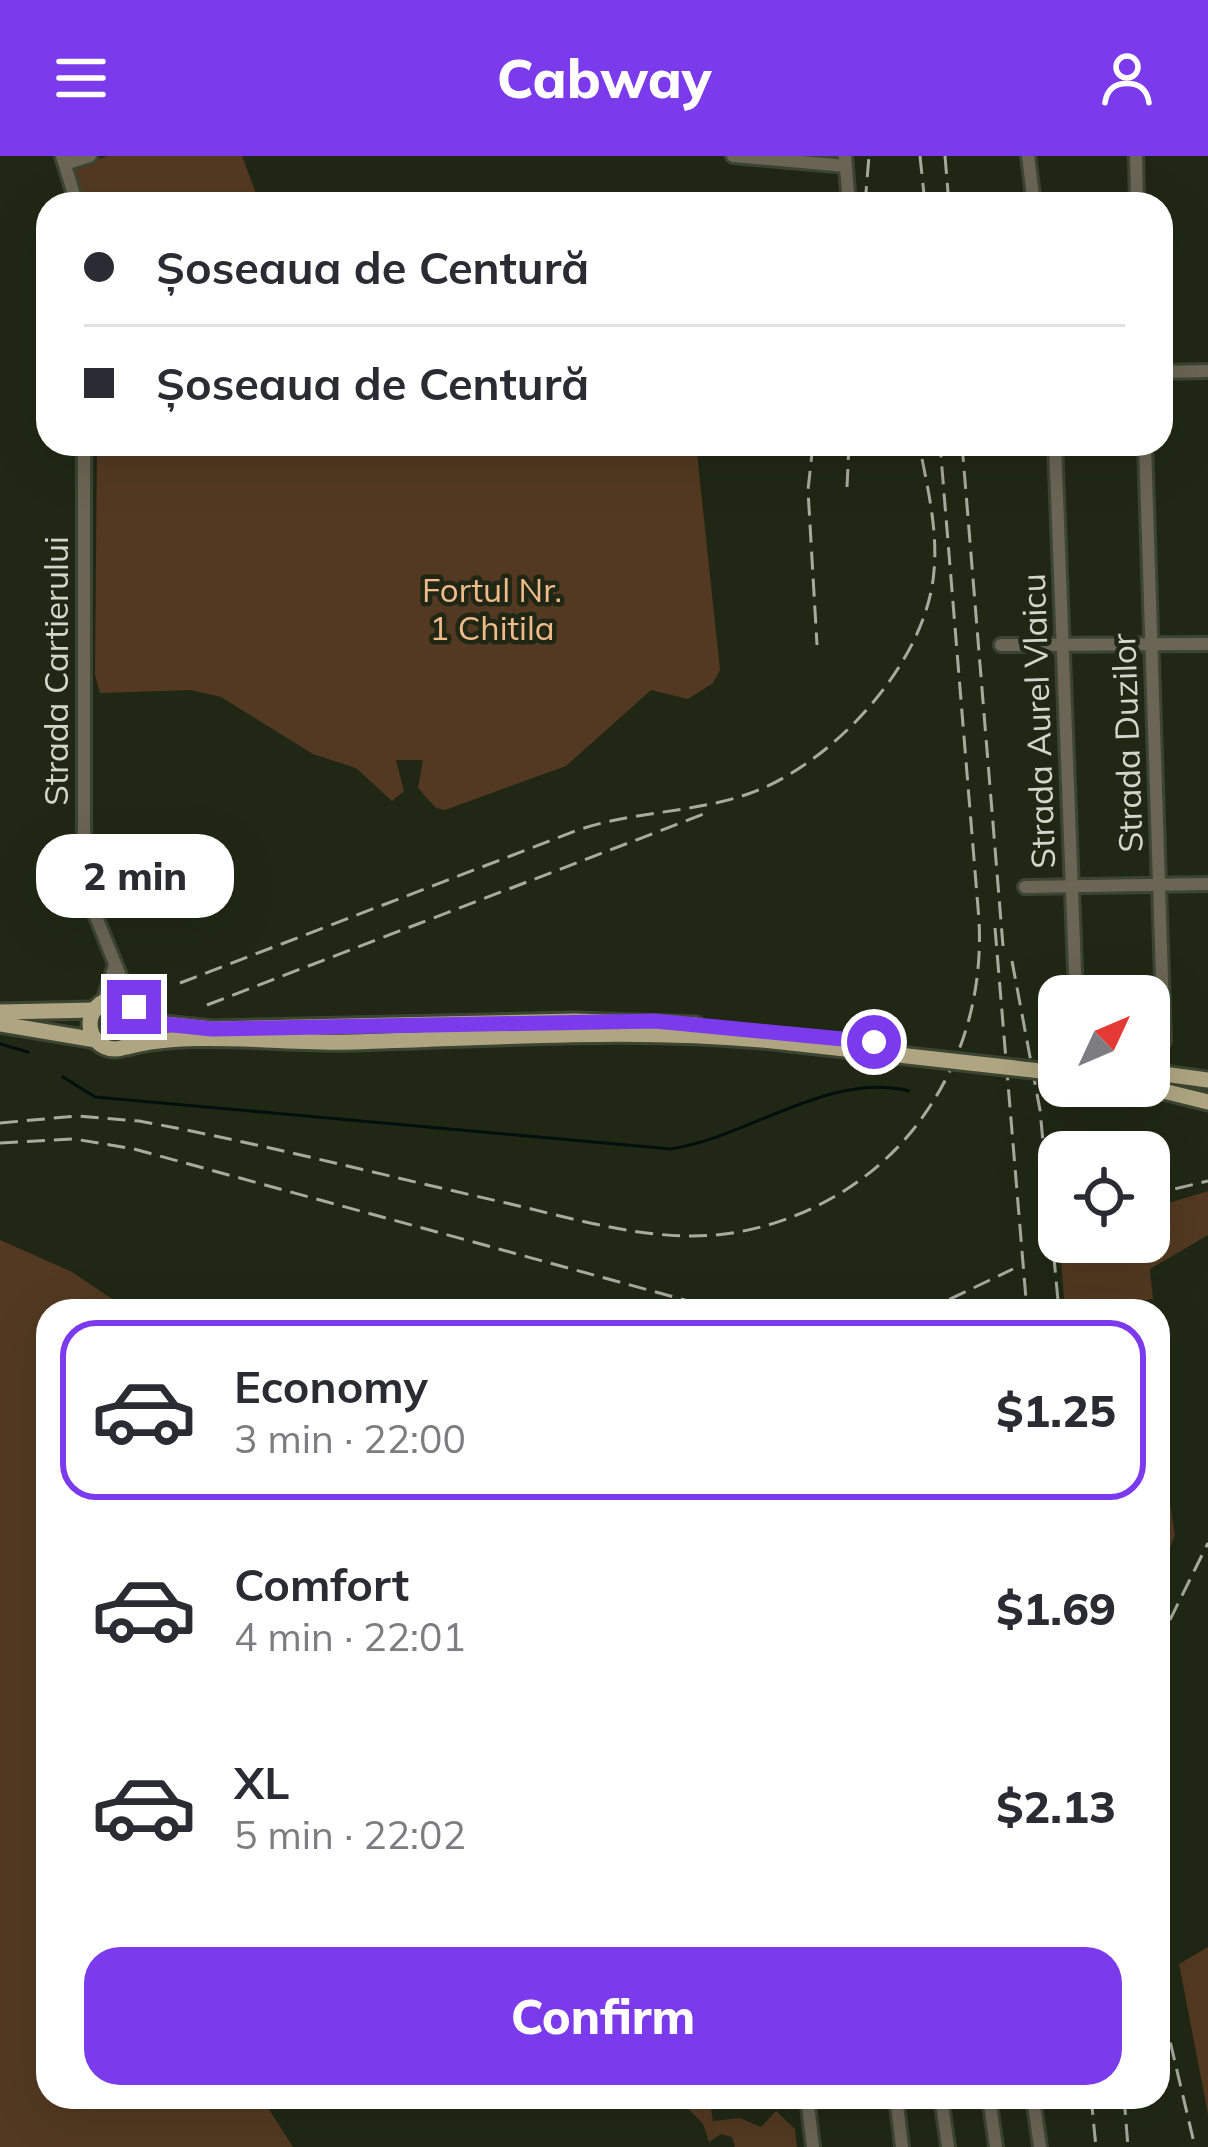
<!DOCTYPE html>
<html lang="en">
<head>
<meta charset="utf-8">
<style>
  :root { --surface:#fff; --page:#f2f2f3; --text:#2b2b33; --muted:#7c7c81; --line:#e1e1e2; --accent:#7c3aed }
  body { margin:0; font-family:Mulish,sans-serif; background:var(--page); color:var(--text); height:100vh; display:flex; flex-direction:column; font-size:45px; white-space:nowrap }
  * { box-sizing:border-box; margin:0 }
  p { font-size:39px; color:var(--muted) }
  .icon { flex:none; width:66px; height:66px; fill:none; stroke:currentColor; stroke-width:2; stroke-linecap:round; stroke-linejoin:round }
  .map { position:relative; flex:1; overflow:hidden }
  .details { position:absolute; left:36px; top:1143px; width:1134px; height:810px; display:flex; flex-direction:column; background:var(--surface); border-radius:36px; box-shadow:0 12px 48px #0002 }
  .details>* { flex:none }
  .top-card { position:absolute; left:36px; top:36px; width:1137px; height:264px; border-radius:36px; box-shadow:0 12px 48px #0002; display:grid; align-content:center; height:264px; padding:0 48px; background:var(--surface) }
  .needle { width:78px; rotate:46deg }
  .tools { position:absolute; left:1038px; top:819px; display:grid; gap:24px }
  .tools a { display:grid; place-items:center; width:132px; height:132px; border-radius:24px; background:var(--surface); box-shadow:0 12px 48px #0002; font-size:60px }
  .end { position:absolute; width:54px; height:54px; margin:-27px; border:15px solid #7c3aed; background:#fff; box-shadow:0 0 0 6px #fff }
  .from { border-radius:50% }
  .bubble { position:absolute; height:84px; border-radius:36px; background:var(--surface); box-shadow:0 12px 48px #0002; font-size:39px; font-weight:800; line-height:84px; text-align:center }
  .top-card b { display:flex; align-items:center; gap:42px; height:114px; font-size:45px }
  .top-card b+b { border-top:3px solid var(--line) }
  .top-card i { width:30px; height:30px; background:var(--text) }
  ul { padding:21px 0 0; list-style:none }
  li { display:flex; align-items:center; gap:36px; height:180px; margin:0 24px 18px; padding:0 24px; border:6px solid transparent; border-radius:36px }
  li div { flex:1 }
  li b { display:block; font-size:45px }
  li em { font-style:normal; font-weight:800 }
  li.on { border-color:var(--accent) }
  li>.icon { width:108px; height:108px; stroke-width:1.5 }
  .primary-button { display:flex; gap:24px; margin-top:auto; padding:24px 48px }
  .primary-button a { flex:1; height:138px; border-radius:36px; background:var(--accent); color:#fff; font-size:48px; font-weight:800; line-height:138px; text-align:center }
  header { display:flex; justify-content:space-between; align-items:center; height:156px; padding:0 48px; background:var(--accent); color:#fff; font-size:54px; font-weight:800 }
  .map>svg:first-child { display:block }
  .green { fill:#533921 }
  .lines { fill:none; stroke-linecap:round; stroke-linejoin:round }
  .stream { stroke:#01100f; stroke-width:3 }
  .minor-casing { stroke:#3c4432; stroke-width:18 }
  .major-casing { stroke:#3c4432; stroke-width:21 }
  .minor { stroke:#6a6554; stroke-width:12 }
  .major { stroke:#afa681; stroke-width:15 }
  .rail { stroke:#a5ac9e; stroke-width:3; stroke-dasharray:18 9; stroke-linecap:butt }
  .major-bridge-casing { stroke:#3c4432; stroke-width:21; stroke-linecap:butt }
  .major-bridge { stroke:#afa681; stroke-width:15 }
  .route { stroke:#7c3aed; stroke-width:15 }
  .labels { text-anchor:middle; stroke-width:9; stroke-linejoin:round; paint-order:stroke }
  .park-label { font-size:33px; fill:#f1bb89; stroke:#202815 }
  .street-label { font-size:33px; fill:#d1d7cb; stroke:#202815 }
</style>
</head>
<body>
<header><svg class="icon" aria-label="menu" viewBox="0 0 24 24"><path d="M4 6h16M4 12h16M4 18h16"/></svg>Cabway<svg class="icon" aria-label="person" viewBox="0 0 24 24"><circle cx="12" cy="8" r="4"/><path d="M4 21q1-7 8-7t8 7"/></svg></header>
<div class="map">
<svg width="1208" height="1991" viewBox="0 0 1208 1991">
  <rect width="100%" height="100%" fill="#202815"/>
  <g class="green">
    <path d="M108 0H242L260 48H85L72 12Z"/>
    <path d="M97 288H696L720 514 713 527 688 543 651 534 566 610 445 654 436 652 418 632 423 604H396L404 635 392 645 356 612 313 598 221 541 191 534 100 537 95 519Z"/>
    <path d="M1208 1035V1079L1150 1113 1153 1143 1115 1149 1112 1155H1065L1061 1105 1073 1090 1149 1086V1053Z"/>
    <path d="M0 1084 72 1116 130 1155H48V1941H261L293 1991H0Z"/>
    <path d="M1162 1298 1175 1379 1158 1422V1299Z"/>
    <path d="M1208 1791V1958L1179 1808Z"/>
    <path d="M677 1941H709L713 1965 740 1962 761 1971 776 1955 795 1973 797 1991H735L732 1981 721 1978 709 1986 703 1968Z"/>
  </g>
  <g class="lines">
    <g class="stream">
      <path d="M0 888 28 896"/>
      <path d="M63 921 95 941 671 993C749 981 829 915 909 935"/>
    </g>
    <g class="minor-casing">
      <g id="minor">
        <path d="M62 0 77 48"/>
        <path d="M733 0 846 10"/>
        <path d="M845 0 849 48"/>
        <path d="M1028 0 1034 48"/>
        <path d="M1136 0 1137 48"/>
        <path d="M65 8 90 0"/>
        <path d="M1161 216 1208 215"/>
        <path d="M84 288V710L94 756 132 849"/>
        <path d="M1055 288 1076 840"/>
        <path d="M1145 288 1164 885"/>
        <path d="M1001 489 1208 488"/>
        <path d="M1025 731 1208 728"/>
        <path d="M103 847 115 809"/>
        <path d="M807 1941 813 1991"/>
        <path d="M896 1941 902 1991"/>
        <path d="M941 1941 948 1991"/>
        <path d="M989 1941 996 1991"/>
        <path d="M1033 1941 1040 1991"/>
      </g>
    </g>
    <g class="major-casing">
      <g id="major">
        <circle cx="115" cy="868" r="25"/>
        <path d="M134 851 164 868 212 873 575 865 696 869"/>
        <path d="M0 856 95 854"/>
        <path d="M0 868 96 884"/>
        <path d="M127 891C189 874 285 888 354 886 501 882 644 870 791 887"/>
        <path d="M1149 916 1208 924"/>
        <path d="M1143 930 1208 946"/>
      </g>
    </g>
    <use href="#minor" class="minor"/>
    <use href="#major" class="major"/>
    <g class="rail">
      <path d="M920 0 925 48"/>
      <path d="M945 0 949 48"/>
      <path d="M865 48 869 0"/>
      <path d="M813 288 808 334 817 489"/>
      <path d="M962 288 1003 790"/>
      <path d="M847 331 849 288"/>
      <path d="M995 772 1027 1155"/>
      <path d="M1012 805 1040 954 1059 1155"/>
      <path d="M180 827 578 674C634 655 693 657 748 638 832 609 927 507 934 415 938 374 927 328 919 288"/>
      <path d="M207 849 709 656"/>
      <path d="M0 967 77 960 139 965C260 987 381 1019 502 1046 572 1062 644 1085 716 1079 791 1072 865 1033 912 975 961 914 983 841 979 764L940 288"/>
      <path d="M0 987 74 983 134 993 725 1155"/>
      <path d="M1149 1039 1208 1025"/>
      <path d="M925 1155 1013 1113"/>
      <path d="M1158 1488 1208 1387"/>
      <path d="M1158 1834 1195 1991"/>
      <path d="M1091 1941 1096 1991"/>
      <path d="M1124 1941 1128 1991"/>
    </g>
    <g class="major-bridge-casing">
      <path id="major-bridge" d="M791 887 1059 917"/>
    </g>
    <use href="#major-bridge" class="major-bridge"/>
  </g>
  <g class="lines">
    <path class="route" d="M134 851 164 868 212 873 655 865 874 886"/>
  </g>
  <g class="labels">
    <g class="park-label">
      <text x="492" y="446">Fortul Nr.<tspan x="492" dy="38">1 Chitila</tspan></text>
    </g>
    <g class="street-label">
      <text transform="translate(56 515) rotate(-90)" y="12">Strada Cartierului</text>
      <text transform="translate(1038 565) rotate(-92)" y="12">Strada Aurel Vlaicu</text>
      <text transform="translate(1127 587) rotate(-92)" y="12">Strada Duzilor</text>
    </g>
  </g>
</svg>
<div class="tools">
<a><svg class="needle" viewBox="-14 -14 28 28"><path d="M0-13l5 13h-10z" fill="#e53935"/><path d="M0 13l5-13h-10z" fill="#7c7c81"/></svg></a>
<a><svg class="icon" aria-label="locate" viewBox="0 0 24 24"><circle cx="12" cy="12" r="6"/><path d="M12 2v4M12 18v4M2 12h4M18 12h4"/></svg></a>
</div>
<i class="end from" style="left:874px;top:886px"></i>
<i class="end" style="left:134px;top:851px"></i>
<div class="bubble" style="left:36px;top:678px;width:198px">2 min</div>
<div class="top-card">
<b><i class="from"></i>Șoseaua de Centură</b>
<b><i></i>Șoseaua de Centură</b>
</div>
<section class="details">
<ul>
<li class="on"><svg class="icon" aria-label="car" viewBox="0 0 24 24"><path d="M5 17H2v-5l4-1 3-4h7l3 4 3 1v5h-3M9 17h6M6 11h13"/><circle cx="7" cy="17" r="2"/><circle cx="17" cy="17" r="2"/></svg><div><b>Economy</b><p>3 min · 22:00</p></div><em>$1.25</em></li>
<li><svg class="icon" aria-label="car" viewBox="0 0 24 24"><path d="M5 17H2v-5l4-1 3-4h7l3 4 3 1v5h-3M9 17h6M6 11h13"/><circle cx="7" cy="17" r="2"/><circle cx="17" cy="17" r="2"/></svg><div><b>Comfort</b><p>4 min · 22:01</p></div><em>$1.69</em></li>
<li><svg class="icon" aria-label="car" viewBox="0 0 24 24"><path d="M5 17H2v-5l4-1 3-4h7l3 4 3 1v5h-3M9 17h6M6 11h13"/><circle cx="7" cy="17" r="2"/><circle cx="17" cy="17" r="2"/></svg><div><b>XL</b><p>5 min · 22:02</p></div><em>$2.13</em></li>
</ul>
<div class="primary-button"><a>Confirm</a></div>
</section>
</div>
</body>
</html>
